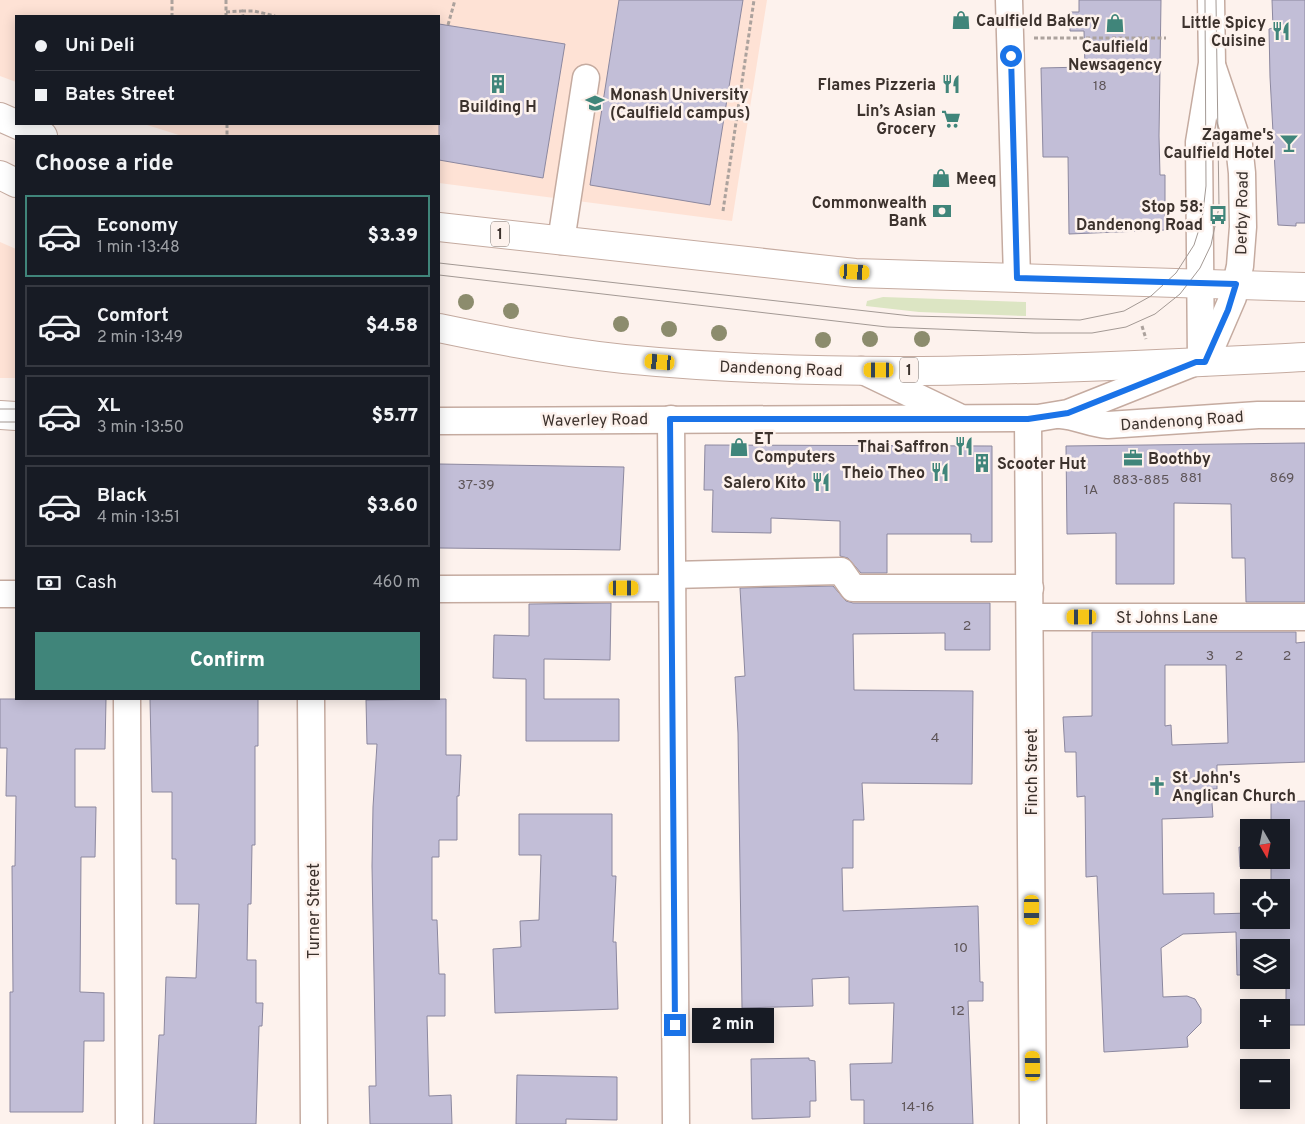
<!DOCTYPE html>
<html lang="en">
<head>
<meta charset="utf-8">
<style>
  :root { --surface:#171b24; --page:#20242c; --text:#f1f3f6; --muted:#9ea1a6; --line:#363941; --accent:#40857a }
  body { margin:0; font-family:Overpass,sans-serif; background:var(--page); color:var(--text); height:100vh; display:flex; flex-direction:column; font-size:19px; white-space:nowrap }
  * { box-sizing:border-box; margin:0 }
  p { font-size:16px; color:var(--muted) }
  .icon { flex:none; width:28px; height:28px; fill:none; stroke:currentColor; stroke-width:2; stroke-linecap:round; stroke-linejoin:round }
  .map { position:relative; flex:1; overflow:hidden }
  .panel { position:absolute; left:15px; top:135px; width:425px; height:565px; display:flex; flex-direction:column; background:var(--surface); border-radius:0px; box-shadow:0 2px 12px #0003 }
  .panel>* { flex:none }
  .top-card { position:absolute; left:15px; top:15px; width:425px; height:110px; border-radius:0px; box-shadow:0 2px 12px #0003; display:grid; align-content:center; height:110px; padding:0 20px; background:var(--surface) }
  .needle { width:32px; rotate:171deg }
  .controls { position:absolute; left:1240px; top:819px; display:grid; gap:10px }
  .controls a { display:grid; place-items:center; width:50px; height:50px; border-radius:0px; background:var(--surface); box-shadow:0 2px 12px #0003; font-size:25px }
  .end { position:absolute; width:22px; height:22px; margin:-11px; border:6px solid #1a73e8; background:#fff; box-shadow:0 0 0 2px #fff }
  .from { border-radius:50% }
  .bubble { position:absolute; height:35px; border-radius:0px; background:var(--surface); box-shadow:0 2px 12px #0003; font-size:16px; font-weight:800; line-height:35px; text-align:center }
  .car { position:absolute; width:15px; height:30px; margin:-15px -8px; border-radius:6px; box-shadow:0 0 4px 1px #0007; background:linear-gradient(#f5c518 24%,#345 0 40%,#f5c518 0 76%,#345 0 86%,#f5c518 0) }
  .top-card b { display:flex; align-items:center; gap:18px; height:48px; font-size:19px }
  .top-card b+b { border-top:1px solid var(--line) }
  .top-card i { width:12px; height:12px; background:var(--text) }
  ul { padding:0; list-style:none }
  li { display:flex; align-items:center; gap:15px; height:82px; margin:0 10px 8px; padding:0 10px; border:2px solid var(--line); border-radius:0px }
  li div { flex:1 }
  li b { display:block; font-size:19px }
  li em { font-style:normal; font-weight:800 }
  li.active { border-color:var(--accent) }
  li>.icon { width:45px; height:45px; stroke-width:1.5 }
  h2 { padding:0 20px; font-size:22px; line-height:60px }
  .pay { display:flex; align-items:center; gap:12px; height:55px; padding:0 20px; font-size:19px }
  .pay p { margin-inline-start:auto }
  .button { display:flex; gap:10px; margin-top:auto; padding:10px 20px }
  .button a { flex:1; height:58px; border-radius:0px; background:var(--accent); color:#fff; font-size:20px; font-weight:800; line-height:58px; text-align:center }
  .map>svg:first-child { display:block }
  .built { fill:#fee2d5 }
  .green { fill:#dce5c3 }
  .building { fill:#c2bed7; stroke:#8c889f; fill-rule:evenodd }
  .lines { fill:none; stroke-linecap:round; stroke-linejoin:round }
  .minor-casing { stroke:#c5aba0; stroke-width:29 }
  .major-casing { stroke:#c5aba0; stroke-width:30 }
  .highway-casing { stroke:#c5aba0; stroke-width:30 }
  .path { stroke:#aca29d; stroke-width:3; stroke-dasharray:4 2.5; stroke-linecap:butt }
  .minor { stroke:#fff; stroke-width:26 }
  .major { stroke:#fff; stroke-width:28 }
  .highway { stroke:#fff; stroke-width:28 }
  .tram { stroke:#a39994; stroke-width:1 }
  .tree { fill:#8c8c6d }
  .route { stroke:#1a73e8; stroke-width:6 }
  .labels { text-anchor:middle; stroke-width:5; stroke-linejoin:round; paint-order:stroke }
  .number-label { font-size:14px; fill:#5e5558 }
  .shield { fill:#fdf2ed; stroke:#766c67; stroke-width:1 }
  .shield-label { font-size:15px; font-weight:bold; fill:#3c322d }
  .poi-label { font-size:16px; font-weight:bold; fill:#3c322d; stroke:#fdf2ed; text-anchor:end }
  .street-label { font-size:16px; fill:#3c322d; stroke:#fdf2ed }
</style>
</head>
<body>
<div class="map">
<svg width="1305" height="1124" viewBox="0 0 1305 1124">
  <rect width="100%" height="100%" fill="#fdf2ed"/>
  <g class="built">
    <path d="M0 0H767L732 221 439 183V136H182L144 124H439V16H16V82L0 76Z"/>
    <path d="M0 242 16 249V378H0Z"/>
  </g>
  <path class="green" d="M883 297 1026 302V316L919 312 866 306 867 301Z"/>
  <g class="building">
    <path d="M619 0H743L710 205 590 185Z"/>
    <path d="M1079 0H1161L1159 136 1160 175H1165V230L1069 234 1068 157H1043L1041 68 1085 67 1084 31H1070V12H1079Z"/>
    <path d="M1272 0H1305V223H1296V226L1278 225 1270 77 1269 29 1273 28Z"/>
    <path d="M439 24 565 44 543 178 439 160Z"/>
    <path d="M1305 443V602H1246L1245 558H1232L1231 504 1174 503V584H1116V533L1067 534 1066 446Z"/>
    <path d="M705 445 992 446V542H971V534H887V573H861L848 558 840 556V521L771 518V533L712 532 713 490H704Z"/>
    <path d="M439 464 624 467 620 550 439 548Z"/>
    <path d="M833 586 846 601 853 603H990V650H945V633L853 634 854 690 973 691 972 784 862 783 864 820H853V868H842L843 911 978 906 980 982H983V1001H968L973 1124H864V1100H851L850 1064 892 1063 894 1003 849 1004V977L812 979 813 1006 742 1008 738 733 735 677 745 676 740 588Z"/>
    <path d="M611 603 610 660 544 659V699H619V741H526V679L493 678 494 635 529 636V604Z"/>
    <path d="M1092 632H1296V643L1305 642V762L1217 765V789H1211L1213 817 1162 819 1163 894 1214 893V914L1249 913V920H1281V888H1271V866L1240 867 1239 847H1249V860H1281V828H1271V802L1305 801V1025H1286V974H1281V948H1249V975H1237L1236 932 1183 934 1161 948 1163 997 1187 996 1195 999 1201 1009V1023L1187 1037 1188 1047 1104 1052 1097 876 1086 877 1085 796 1077 797 1076 752H1065L1063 717 1092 716ZM1165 665H1226L1228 743 1172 745 1171 725 1165 726Z"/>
    <path d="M0 699H106L105 749H75V807H96L95 857H81L80 992 104 993V1041H84L83 1112H10V992H13L12 866H15L16 796H6L7 748H0Z"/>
    <path d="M150 699H258V746H255V845H252L251 904H248L247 960H256V1003H263L262 1026H259L256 1124H154L159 1035H164L166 977 196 978 199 904H176V859H172V792H152Z"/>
    <path d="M446 699V755H461L459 796H457V840H439V857H432V920H437L439 974H445V1016H427L429 1096 451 1095 452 1124H370L369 1086H376L372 866 373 807 377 744H367L366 700Z"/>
    <path d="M519 814H612V876H616L613 942H616L618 1009 495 1013 493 949 521 947 520 921 539 920 541 855H519Z"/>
    <path d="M809 1058V1060L815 1061 816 1101H810V1117L752 1119 751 1059Z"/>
    <path d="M517 1075 617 1077V1120L566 1119V1124H516Z"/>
  </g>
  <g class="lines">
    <g class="minor-casing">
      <g id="minor">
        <path d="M1009 0 1017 278"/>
        <path d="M561 241 586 78"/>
        <path d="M1201 362 1199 142 1212 63 1211 0"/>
        <path d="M1205 362 1233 297 1240 266 1243 227 1242 173 1239 145 1213 68"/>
        <path d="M861 370 957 416"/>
        <path d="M1060 415C1077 416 1091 424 1108 425L1258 415H1305"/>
        <path d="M671 419 676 1124"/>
        <path d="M1028 419 1033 1124"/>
        <path d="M439 421 1038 418 1068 413 1191 364"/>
        <path d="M672 575 841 571 853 588H1030"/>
        <path d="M439 589 672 588"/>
        <path d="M0 594H16"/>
        <path d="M1030 617H1305"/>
        <path d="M127 699 129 1124"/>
        <path d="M311 699 314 1124"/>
      </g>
    </g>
    <g class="major-casing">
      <path id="major" d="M0 415 16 416"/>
    </g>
    <g class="highway-casing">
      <g id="highway">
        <path d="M0 117 43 136"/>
        <path d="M0 175 16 183"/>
        <path d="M439 227 855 273 1305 287"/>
        <path d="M439 328C500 341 562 352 624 359 850 381 1079 368 1305 357"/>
      </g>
    </g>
    <g class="path">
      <path d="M172 0V16"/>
      <path d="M226 0V16"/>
      <path d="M242 11H254L275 16"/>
      <path d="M226 12 242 11 243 16"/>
      <path d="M448 25 455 0"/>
      <path d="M1034 38H1166"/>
      <path d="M174 124V125"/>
      <path d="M227 124V135"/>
      <path d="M723 211 754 0"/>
      <path d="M1142 326 1146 339"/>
    </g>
    <use href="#minor" class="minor"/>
    <use href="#major" class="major"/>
    <use href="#highway" class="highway"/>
    <g class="tram">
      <path d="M439 263 911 316 1080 320 1124 311 1151 296 1176 273 1194 245 1202 220 1206 186 1205 0"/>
      <path d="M439 275 887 327 1035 333H1092L1126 327 1155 314 1180 294 1200 268 1211 245 1219 207 1216 0"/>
      <path d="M0 409H16"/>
      <path d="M0 422H16"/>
    </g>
  </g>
  <g class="tree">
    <circle cx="466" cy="302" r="8"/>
    <circle cx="511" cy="311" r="8"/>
    <circle cx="621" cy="324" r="8"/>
    <circle cx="669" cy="329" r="8"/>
    <circle cx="719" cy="333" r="8"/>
    <circle cx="870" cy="339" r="8"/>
    <circle cx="922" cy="339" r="8"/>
    <circle cx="823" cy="340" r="8"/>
  </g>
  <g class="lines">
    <path class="route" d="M675 1025 670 419H1028L1068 413 1196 362H1205L1228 310 1236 284 1017 278 1011 56"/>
  </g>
  <defs>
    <g id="shop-bare" transform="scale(1.5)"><path d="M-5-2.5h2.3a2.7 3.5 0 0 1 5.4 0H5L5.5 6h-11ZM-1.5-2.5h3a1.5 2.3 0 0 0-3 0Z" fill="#40857a" stroke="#fdf2ed" stroke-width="2.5" paint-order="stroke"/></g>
    <g id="restaurant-bare" transform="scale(1.5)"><path d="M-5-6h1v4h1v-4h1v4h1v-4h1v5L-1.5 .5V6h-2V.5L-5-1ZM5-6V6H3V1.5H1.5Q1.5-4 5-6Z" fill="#40857a" stroke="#fdf2ed" stroke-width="2.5" paint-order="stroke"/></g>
    <g id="building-bare" transform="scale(1.5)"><path d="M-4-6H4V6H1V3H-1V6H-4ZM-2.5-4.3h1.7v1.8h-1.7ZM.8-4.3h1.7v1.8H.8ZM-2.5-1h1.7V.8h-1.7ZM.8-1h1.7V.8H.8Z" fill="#40857a" stroke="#fdf2ed" stroke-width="2.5" paint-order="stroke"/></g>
    <g id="university-bare" transform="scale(1.5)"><path d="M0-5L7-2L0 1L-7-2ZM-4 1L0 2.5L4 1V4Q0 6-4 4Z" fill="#40857a" stroke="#fdf2ed" stroke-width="2.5" paint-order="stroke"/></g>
    <g id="supermarket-bare" transform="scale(1.5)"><path d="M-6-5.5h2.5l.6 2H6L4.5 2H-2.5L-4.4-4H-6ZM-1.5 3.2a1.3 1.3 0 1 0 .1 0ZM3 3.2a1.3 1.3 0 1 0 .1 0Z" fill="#40857a" stroke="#fdf2ed" stroke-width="2.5" paint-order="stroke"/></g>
    <g id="bar-bare" transform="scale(1.5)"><path d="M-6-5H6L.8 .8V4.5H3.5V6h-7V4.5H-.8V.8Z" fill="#40857a" stroke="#fdf2ed" stroke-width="2.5" paint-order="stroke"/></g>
    <g id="bank-bare" transform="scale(1.5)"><path d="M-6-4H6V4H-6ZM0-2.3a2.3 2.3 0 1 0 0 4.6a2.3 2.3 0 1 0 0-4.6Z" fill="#40857a" stroke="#fdf2ed" stroke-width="2.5" paint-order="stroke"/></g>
    <g id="bus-bare" transform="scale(1.5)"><path d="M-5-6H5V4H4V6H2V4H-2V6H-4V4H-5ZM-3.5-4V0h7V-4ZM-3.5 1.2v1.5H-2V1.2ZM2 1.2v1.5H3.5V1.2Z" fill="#40857a" stroke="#fdf2ed" stroke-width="2.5" paint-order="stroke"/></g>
    <g id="office-bare" transform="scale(1.5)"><path d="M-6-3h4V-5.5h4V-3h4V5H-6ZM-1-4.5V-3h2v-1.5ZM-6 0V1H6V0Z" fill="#40857a" stroke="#fdf2ed" stroke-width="2.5" paint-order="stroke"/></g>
    <g id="church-bare" transform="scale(1.5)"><path d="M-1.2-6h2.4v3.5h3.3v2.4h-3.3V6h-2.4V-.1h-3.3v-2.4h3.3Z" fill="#40857a" stroke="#fdf2ed" stroke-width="2.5" paint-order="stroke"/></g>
  </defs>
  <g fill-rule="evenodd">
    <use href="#shop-bare" x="961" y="20"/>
    <use href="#shop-bare" x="1115" y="23"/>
    <use href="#restaurant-bare" x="1281" y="31"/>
    <use href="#building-bare" x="498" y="84"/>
    <use href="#restaurant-bare" x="951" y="84"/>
    <use href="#university-bare" x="595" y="103"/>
    <use href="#supermarket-bare" x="951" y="119"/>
    <use href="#bar-bare" x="1289" y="143"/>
    <use href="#shop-bare" x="941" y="178"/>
    <use href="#bank-bare" x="942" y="211"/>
    <use href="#bus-bare" x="1218" y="215"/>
    <use href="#restaurant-bare" x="964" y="446"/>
    <use href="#shop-bare" x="739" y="447"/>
    <use href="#office-bare" x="1133" y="458"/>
    <use href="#building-bare" x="982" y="463"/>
    <use href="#restaurant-bare" x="940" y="472"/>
    <use href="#restaurant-bare" x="821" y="482"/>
    <use href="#church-bare" x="1157" y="786"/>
  </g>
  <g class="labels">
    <g class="number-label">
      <text x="1100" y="90">18</text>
      <text x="1191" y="482">881</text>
      <text x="1282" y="482">869</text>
      <text x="1141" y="484">883-885</text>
      <text x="476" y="489">37-39</text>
      <text x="1091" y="494">1A</text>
      <text x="967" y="630">2</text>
      <text x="1210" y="660">3</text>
      <text x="1239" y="660">2</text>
      <text x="1287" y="660">2</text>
      <text x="935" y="742">4</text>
      <text x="961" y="952">10</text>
      <text x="958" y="1015">12</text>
      <text x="918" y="1111">14-16</text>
    </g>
    <g class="shield">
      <rect x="491" y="221.5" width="18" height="25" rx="4"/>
      <rect x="900" y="357.5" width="18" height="25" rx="4"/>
    </g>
    <g class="shield-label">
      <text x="500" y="239">1</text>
      <text x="909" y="375">1</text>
    </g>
    <g class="poi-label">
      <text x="976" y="26" text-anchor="start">Caulfield Bakery</text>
      <text x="1266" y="28">Little Spicy<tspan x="1266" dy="18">Cuisine</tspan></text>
      <text x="1115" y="52" text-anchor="middle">Caulfield<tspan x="1115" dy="18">Newsagency</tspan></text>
      <text x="936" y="90">Flames Pizzeria</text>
      <text x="610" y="100" text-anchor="start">Monash University<tspan x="610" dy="18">(Caulfield campus)</tspan></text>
      <text x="498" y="112" text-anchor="middle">Building H</text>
      <text x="936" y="116">Lin’s Asian<tspan x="936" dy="18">Grocery</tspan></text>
      <text x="1274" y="140">Zagame's<tspan x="1274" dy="18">Caulfield Hotel</tspan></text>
      <text x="956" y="184" text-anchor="start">Meeq</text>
      <text x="927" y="208">Commonwealth<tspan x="927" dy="18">Bank</tspan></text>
      <text x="1203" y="212">Stop 58:<tspan x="1203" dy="18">Dandenong Road</tspan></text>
      <text x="754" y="444" text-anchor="start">ET<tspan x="754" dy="18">Computers</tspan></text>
      <text x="949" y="452">Thai Saffron</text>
      <text x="1148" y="464" text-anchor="start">Boothby</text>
      <text x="997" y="469" text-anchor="start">Scooter Hut</text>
      <text x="925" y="478">Theio Theo</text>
      <text x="806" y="488">Salero Kito</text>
      <text x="1172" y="783" text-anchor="start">St John's<tspan x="1172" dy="18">Anglican Church</tspan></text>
    </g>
    <g class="street-label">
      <text transform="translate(1241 213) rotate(-89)" y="6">Derby Road</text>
      <text transform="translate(781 368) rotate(2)" y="6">Dandenong Road</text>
      <text transform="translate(595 419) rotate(-1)" y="6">Waverley Road</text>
      <text transform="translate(1182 420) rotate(-4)" y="6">Dandenong Road</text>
      <text x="1167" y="623">St Johns Lane</text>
      <text transform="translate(1031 772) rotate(-90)" y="6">Finch Street</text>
      <text transform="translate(313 911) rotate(-90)" y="6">Turner Street</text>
    </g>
  </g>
</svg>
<div class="controls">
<a><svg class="needle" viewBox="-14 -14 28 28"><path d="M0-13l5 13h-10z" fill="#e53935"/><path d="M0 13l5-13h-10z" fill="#9ea1a6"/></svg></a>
<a><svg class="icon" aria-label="locate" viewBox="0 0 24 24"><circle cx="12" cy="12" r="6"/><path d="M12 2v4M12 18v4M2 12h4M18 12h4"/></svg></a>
<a><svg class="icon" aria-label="layers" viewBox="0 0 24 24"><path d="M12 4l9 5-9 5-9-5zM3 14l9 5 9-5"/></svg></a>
<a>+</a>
<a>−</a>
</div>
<i class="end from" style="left:1011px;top:56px"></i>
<i class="end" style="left:675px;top:1025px"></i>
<div class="bubble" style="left:692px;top:1008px;width:82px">2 min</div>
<i class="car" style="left:855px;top:272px;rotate:93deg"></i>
<i class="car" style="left:660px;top:362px;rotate:275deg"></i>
<i class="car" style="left:879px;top:370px;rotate:270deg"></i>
<i class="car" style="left:624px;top:588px;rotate:90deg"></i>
<i class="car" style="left:1082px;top:617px;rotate:270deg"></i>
<i class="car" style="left:1032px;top:910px;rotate:180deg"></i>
<i class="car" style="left:1033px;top:1066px;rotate:359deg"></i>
<div class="top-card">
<b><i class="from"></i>Uni Deli</b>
<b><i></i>Bates Street</b>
</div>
<section class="panel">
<h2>Choose a ride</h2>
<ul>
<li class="active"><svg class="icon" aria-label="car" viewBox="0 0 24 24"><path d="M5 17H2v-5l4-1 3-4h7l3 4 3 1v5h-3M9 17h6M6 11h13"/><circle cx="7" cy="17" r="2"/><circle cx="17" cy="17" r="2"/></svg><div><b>Economy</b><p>1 min · 13:48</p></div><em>$3.39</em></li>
<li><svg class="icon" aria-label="car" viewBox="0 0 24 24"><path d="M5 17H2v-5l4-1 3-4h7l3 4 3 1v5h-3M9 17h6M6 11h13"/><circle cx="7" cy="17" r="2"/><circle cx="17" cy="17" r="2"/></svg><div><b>Comfort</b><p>2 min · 13:49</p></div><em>$4.58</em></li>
<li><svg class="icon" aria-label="car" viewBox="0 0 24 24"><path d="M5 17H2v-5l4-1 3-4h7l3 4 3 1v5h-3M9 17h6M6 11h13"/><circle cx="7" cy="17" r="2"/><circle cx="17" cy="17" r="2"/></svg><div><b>XL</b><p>3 min · 13:50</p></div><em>$5.77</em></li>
<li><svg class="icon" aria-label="car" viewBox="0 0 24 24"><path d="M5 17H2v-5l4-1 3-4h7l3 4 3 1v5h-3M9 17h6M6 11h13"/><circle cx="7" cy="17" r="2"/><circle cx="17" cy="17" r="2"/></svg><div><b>Black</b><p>4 min · 13:51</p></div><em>$3.60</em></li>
</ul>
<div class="pay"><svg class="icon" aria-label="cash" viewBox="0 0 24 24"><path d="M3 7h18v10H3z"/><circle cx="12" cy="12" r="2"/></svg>Cash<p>460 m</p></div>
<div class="button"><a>Confirm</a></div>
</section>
</div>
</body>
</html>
